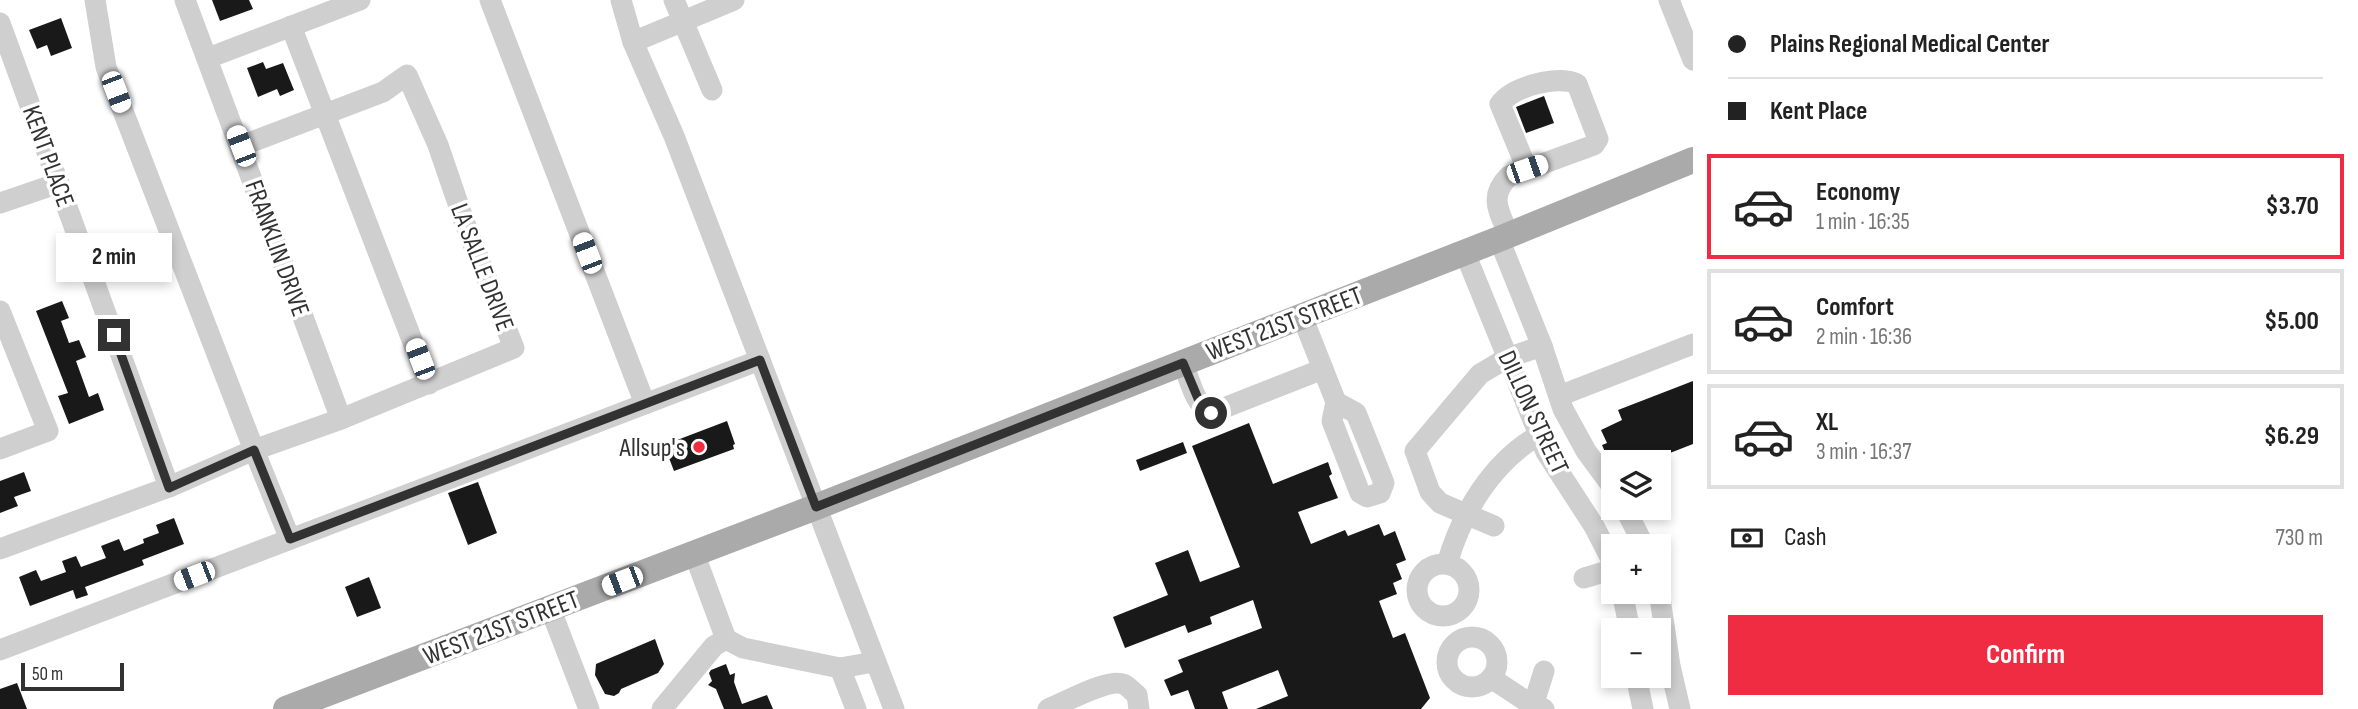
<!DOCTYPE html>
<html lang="en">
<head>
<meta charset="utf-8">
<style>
  :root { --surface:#fff; --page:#f2f2f2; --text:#222; --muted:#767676; --line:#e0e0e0; --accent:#f02c43 }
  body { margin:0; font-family:"Sofia Sans Condensed",sans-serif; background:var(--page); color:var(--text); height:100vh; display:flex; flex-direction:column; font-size:26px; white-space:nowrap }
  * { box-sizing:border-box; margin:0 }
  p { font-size:23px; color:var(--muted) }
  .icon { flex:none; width:38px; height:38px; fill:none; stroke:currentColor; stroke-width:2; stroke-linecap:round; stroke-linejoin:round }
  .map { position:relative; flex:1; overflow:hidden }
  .drawer { display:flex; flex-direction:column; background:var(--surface); width:665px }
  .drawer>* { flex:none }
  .guide { display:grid; align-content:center; height:154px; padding:0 35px; background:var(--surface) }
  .fabs { position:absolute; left:1601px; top:450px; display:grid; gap:14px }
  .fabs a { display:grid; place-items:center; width:70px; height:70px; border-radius:0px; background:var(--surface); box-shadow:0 4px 10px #0003; font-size:35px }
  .scale { position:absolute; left:21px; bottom:18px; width:103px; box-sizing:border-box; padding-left:7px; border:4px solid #323232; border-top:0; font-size:19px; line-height:24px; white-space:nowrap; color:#323232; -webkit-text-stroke:5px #fff; paint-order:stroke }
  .end { position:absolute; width:32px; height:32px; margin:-16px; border:9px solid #323232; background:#fff; box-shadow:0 0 0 4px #fff }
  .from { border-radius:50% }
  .bubble { position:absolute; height:49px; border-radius:0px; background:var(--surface); box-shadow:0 4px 10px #0003; font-size:23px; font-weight:700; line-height:49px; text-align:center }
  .car { position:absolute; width:21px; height:42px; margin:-21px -10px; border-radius:9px; box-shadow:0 0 5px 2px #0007; background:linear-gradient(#fff 24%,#345 0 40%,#fff 0 76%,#345 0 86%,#fff 0) }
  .guide b { display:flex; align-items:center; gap:24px; height:66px; font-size:26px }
  .guide b+b { border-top:2px solid var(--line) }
  .guide i { width:18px; height:18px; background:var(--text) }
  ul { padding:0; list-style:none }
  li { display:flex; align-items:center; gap:21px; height:105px; margin:0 14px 10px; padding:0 21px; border:4px solid var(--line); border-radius:0px }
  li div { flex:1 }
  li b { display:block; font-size:26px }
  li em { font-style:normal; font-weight:700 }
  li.current { border-color:var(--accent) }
  li>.icon { width:63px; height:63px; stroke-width:1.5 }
  .pay { display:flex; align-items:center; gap:18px; height:77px; padding:0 35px; font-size:26px }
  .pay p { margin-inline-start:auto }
  .action { display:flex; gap:14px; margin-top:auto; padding:14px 35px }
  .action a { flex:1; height:80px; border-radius:0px; background:var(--accent); color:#fff; font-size:28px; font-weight:700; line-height:80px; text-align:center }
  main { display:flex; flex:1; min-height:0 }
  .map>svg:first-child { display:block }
  .building { fill:#191919 }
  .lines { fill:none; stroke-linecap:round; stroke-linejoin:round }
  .minor { stroke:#cfcfcf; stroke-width:21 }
  .major { stroke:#aaa; stroke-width:26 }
  .route { stroke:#323232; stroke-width:9 }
  .poi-dot { fill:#f02c43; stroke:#fff; stroke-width:2.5 }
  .labels { text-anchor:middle; stroke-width:7; stroke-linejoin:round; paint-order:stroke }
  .street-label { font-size:26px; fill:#323232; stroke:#fff }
  .poi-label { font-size:26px; fill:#323232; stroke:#fff; text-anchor:end }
</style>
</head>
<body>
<main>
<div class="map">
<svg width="1693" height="709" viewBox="0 0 1693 709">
  <rect width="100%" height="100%" fill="#fff"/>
  <g class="building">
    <path d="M212 0H249L253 9 220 21Z"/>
    <path d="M61 18 72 48 51 56 47 45 37 49 29 30Z"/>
    <path d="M263 62 266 69 283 63 294 90 280 96 277 89 258 97 247 68Z"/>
    <path d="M1544 96 1554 123 1526 133 1516 107Z"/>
    <path d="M62 301 69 318 61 321 69 343 79 340 86 357 76 361 89 397 98 393 104 410 69 424 58 396 68 393 36 311Z"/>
    <path d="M1693 381V444L1647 462H1625L1622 454 1608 459 1602 445 1607 443 1601 430 1622 420 1618 410Z"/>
    <path d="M727 421 735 444 733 445 734 449 674 471 664 445Z"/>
    <path d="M1249 423 1273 484 1328 462 1332 474 1329 476 1338 498 1298 512 1311 544 1345 530 1348 536 1379 524 1384 536 1395 531 1406 560 1396 564 1402 579 1393 583 1397 594 1379 601 1393 638 1405 633 1430 698 1421 709H1256L1288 696 1278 670 1222 692 1228 709H1195L1188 690 1171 696 1164 680 1183 672 1178 660 1262 628 1253 600 1210 617 1212 624 1188 633 1185 625 1125 648 1113 617 1168 595 1155 563 1188 550 1200 582 1240 567 1192 446Z"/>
    <path d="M1183 442 1187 453 1140 471 1136 460Z"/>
    <path d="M24 472 31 491 14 497 18 506 0 513V481Z"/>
    <path d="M478 482 497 533 468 545 448 493Z"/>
    <path d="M174 518 184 544 142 560 144 565 85 587 88 595 76 599 73 590 30 606 19 577 36 570 41 581 66 572 62 561 76 556 81 567 106 558 101 546 119 539 124 551 144 543 143 539 159 533 156 525Z"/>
    <path d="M369 577 381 608 357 617 345 587Z"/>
    <path d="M655 639 664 664 658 673 621 689 619 693 614 696 605 694 595 675 596 664Z"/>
    <path d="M726 664 730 675 735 673 734 682 742 704 767 695 773 709H724L716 689 708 685 712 681 709 673 711 670Z"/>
    <path d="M17 683 27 709H0V689Z"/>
  </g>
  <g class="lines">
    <g class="minor">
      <path d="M95 0 106 67 254 450 290 539"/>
      <path d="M185 0 341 419"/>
      <path d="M490 0 645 404"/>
      <path d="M621 0 633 42 674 136 894 709"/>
      <path d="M674 0 712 90"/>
      <path d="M1669 0 1693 60"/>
      <path d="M0 23 169 487"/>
      <path d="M291 26 429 384"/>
      <path d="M633 42 734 0"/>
      <path d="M208 58 360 0"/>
      <path d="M0 203 59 183"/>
      <path d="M1509 235C1499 211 1488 197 1509 176L1594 145 1598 139 1577 84C1558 75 1513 86 1500 104L1527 169"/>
      <path d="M1499 239 1542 346 1563 409 1586 451 1614 489"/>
      <path d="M1465 253 1546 452 1594 526 1614 565"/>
      <path d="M0 311 48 431 0 449"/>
      <path d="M1302 316 1336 402 1332 421 1360 493 1367 497 1380 493 1384 483 1356 413 1336 402"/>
      <path d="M1183 363C1190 380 1194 404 1211 413L1323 369"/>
      <path d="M1559 396 1693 344"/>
      <path d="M1625 508 1644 546"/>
      <path d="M1494 526 1440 503 1430 492 1415 451 1480 374 1507 358 1542 346"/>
      <path d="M0 549 169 487 254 450 341 419 514 348 464 221 438 145 407 75 383 92 241 146"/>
      <path d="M694 553 726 639 743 648 840 668 874 662"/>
      <path d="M1447 564C1462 512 1492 462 1539 435"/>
      <circle cx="1443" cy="590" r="26"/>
      <path d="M1584 578 1614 569"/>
      <path d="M1659 591 1670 666 1680 709"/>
      <path d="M1622 592 1630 630"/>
      <path d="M550 608 589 709"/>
      <circle cx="1472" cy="662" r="25"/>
      <path d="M0 650 760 360"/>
      <path d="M840 668 856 709"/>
      <path d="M1636 676 1643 709"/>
      <path d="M1491 678 1529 703 1544 709"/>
      <path d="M662 709 714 646 726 639"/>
      <path d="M1048 709C1066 702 1108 678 1123 684 1128 686 1133 692 1137 695L1139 709"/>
      <path d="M1532 709 1544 671"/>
    </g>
    <path class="major" d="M286 709 816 507 1499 239 1693 160"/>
  </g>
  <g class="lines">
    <path class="route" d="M114 335 169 488 254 450 290 539 760 360 816 507 1183 363 1202 408 1211 413"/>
  </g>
  <circle class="poi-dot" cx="699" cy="447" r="7"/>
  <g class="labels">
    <g class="street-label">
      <text transform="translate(49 156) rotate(70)" y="9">KENT PLACE</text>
      <text transform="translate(278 248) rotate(70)" y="9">FRANKLIN DRIVE</text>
      <text transform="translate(483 267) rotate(69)" y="9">LA SALLE DRIVE</text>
      <text transform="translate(1284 323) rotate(-21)" y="9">WEST 21ST STREET</text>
      <text transform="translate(1534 412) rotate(65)" y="9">DILLON STREET</text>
      <text transform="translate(501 627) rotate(-21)" y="9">WEST 21ST STREET</text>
    </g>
    <g class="poi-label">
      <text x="685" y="456">Allsup's</text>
    </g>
  </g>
</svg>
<div class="fabs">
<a><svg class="icon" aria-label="layers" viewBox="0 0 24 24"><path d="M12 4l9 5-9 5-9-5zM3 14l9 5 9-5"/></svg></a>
<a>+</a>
<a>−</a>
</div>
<div class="scale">50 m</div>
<i class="end from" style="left:1211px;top:413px"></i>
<i class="end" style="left:114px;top:335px"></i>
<div class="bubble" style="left:56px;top:233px;width:116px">2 min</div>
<i class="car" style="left:116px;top:92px;rotate:159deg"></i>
<i class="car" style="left:241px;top:146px;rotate:339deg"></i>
<i class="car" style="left:1527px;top:169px;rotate:71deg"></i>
<i class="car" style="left:587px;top:253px;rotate:339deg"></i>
<i class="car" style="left:420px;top:359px;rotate:339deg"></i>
<i class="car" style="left:194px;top:576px;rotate:249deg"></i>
<i class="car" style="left:622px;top:581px;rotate:249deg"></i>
</div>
<section class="drawer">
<div class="guide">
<b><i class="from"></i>Plains Regional Medical Center</b>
<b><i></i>Kent Place</b>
</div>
<ul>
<li class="current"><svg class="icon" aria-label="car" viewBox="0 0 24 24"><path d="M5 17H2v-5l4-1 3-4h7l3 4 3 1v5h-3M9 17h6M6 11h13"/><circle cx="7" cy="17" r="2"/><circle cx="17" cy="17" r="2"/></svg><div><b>Economy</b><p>1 min · 16:35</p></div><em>$3.70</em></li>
<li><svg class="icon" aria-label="car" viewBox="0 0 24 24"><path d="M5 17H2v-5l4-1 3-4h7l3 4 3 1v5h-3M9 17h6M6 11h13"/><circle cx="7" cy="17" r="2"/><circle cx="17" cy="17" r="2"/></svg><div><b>Comfort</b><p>2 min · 16:36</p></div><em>$5.00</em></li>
<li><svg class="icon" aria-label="car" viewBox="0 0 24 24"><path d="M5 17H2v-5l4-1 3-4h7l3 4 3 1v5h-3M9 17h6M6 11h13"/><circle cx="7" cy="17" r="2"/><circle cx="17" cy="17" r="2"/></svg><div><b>XL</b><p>3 min · 16:37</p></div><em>$6.29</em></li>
</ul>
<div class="pay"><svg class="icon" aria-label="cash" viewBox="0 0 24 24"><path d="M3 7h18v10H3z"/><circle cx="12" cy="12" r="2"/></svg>Cash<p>730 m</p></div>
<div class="action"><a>Confirm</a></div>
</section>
</main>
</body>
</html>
